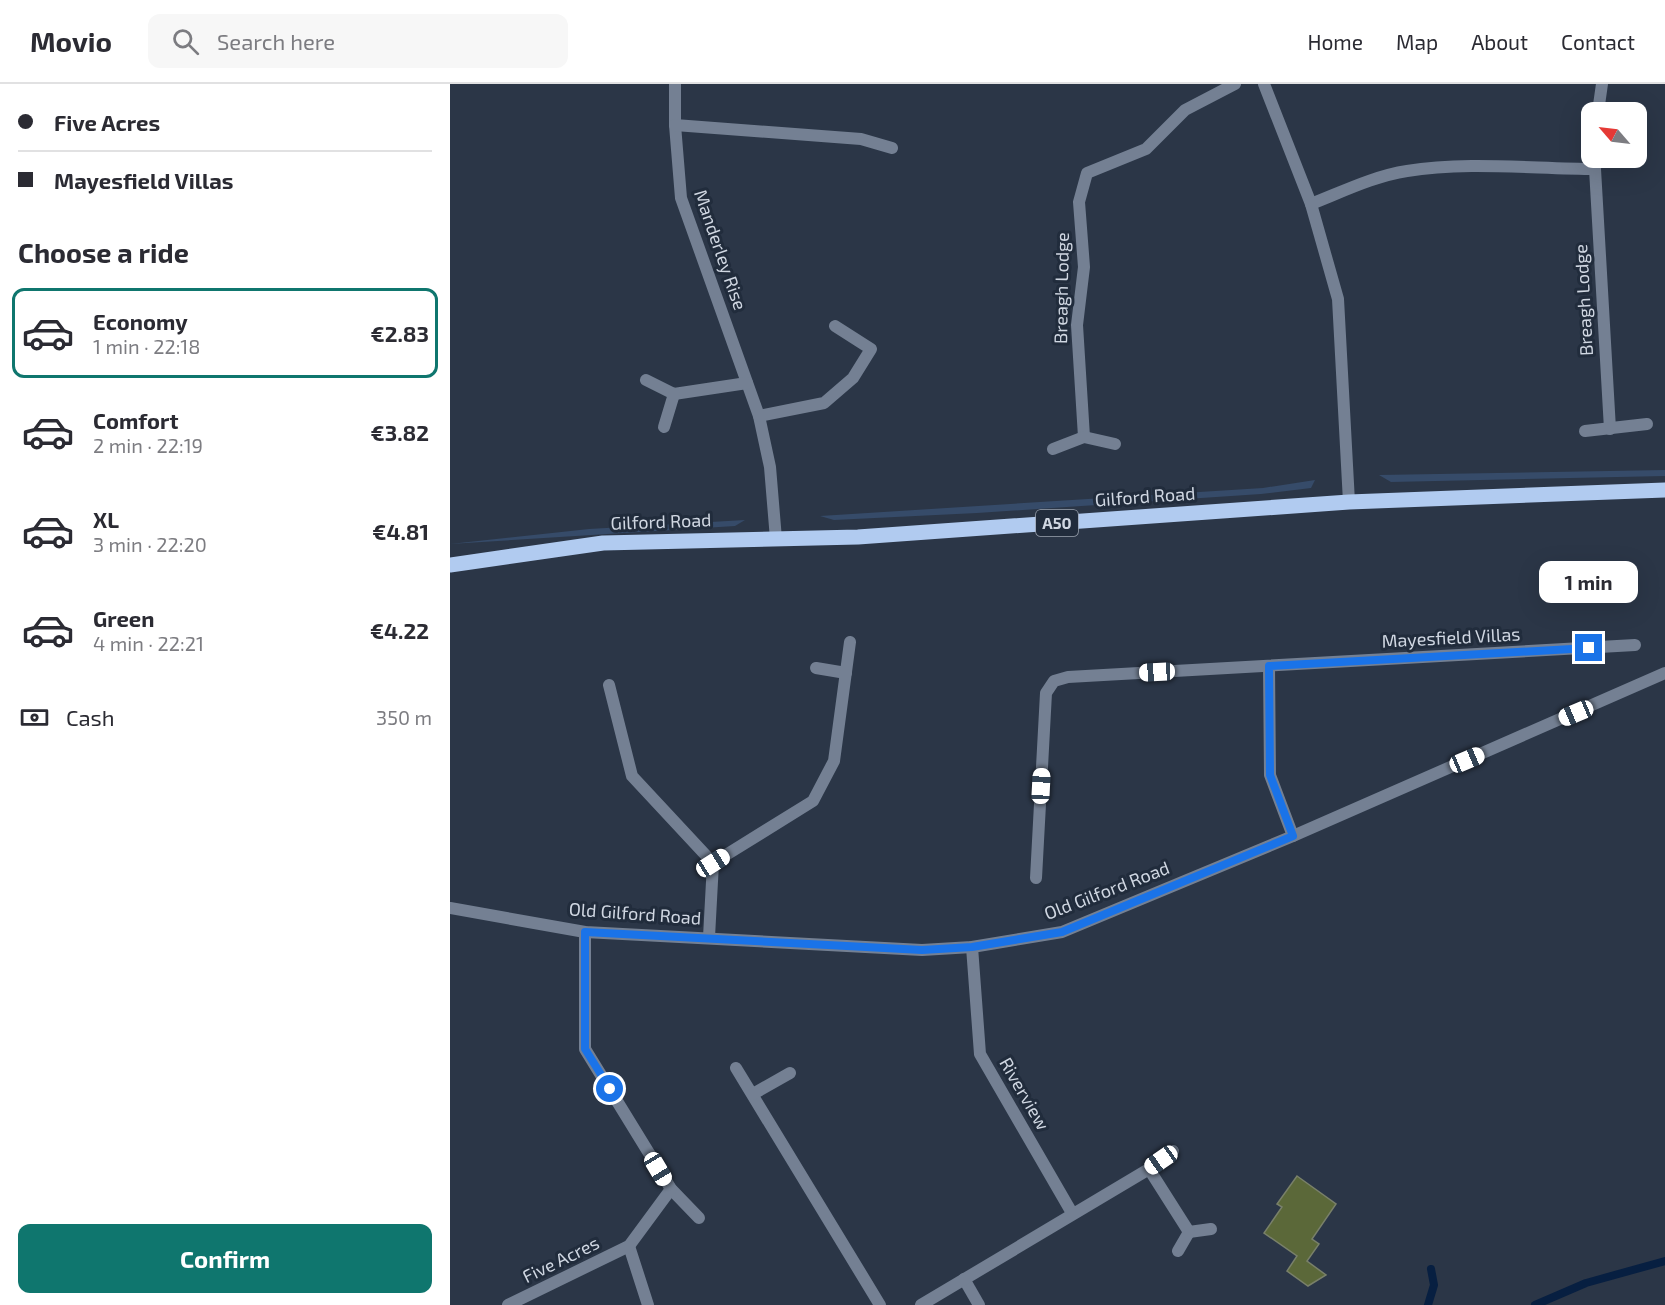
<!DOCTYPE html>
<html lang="en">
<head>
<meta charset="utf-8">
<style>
  :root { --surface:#fff; --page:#f7f7f7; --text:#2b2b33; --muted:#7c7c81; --line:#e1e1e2; --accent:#0f766e }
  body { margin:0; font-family:"Exo 2",sans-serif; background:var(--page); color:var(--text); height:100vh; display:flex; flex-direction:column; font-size:22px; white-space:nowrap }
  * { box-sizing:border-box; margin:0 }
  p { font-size:20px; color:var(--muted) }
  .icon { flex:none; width:33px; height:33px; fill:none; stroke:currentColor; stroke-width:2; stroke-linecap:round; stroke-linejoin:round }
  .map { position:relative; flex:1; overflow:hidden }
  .side { display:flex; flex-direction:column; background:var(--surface); width:450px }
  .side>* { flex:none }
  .banner { display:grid; align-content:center; height:132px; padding:0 18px; background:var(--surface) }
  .needle { width:39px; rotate:298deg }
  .controls { position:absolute; left:1131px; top:18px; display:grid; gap:12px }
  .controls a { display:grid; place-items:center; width:66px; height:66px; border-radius:12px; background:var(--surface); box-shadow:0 6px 24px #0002; font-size:30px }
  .end { position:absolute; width:27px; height:27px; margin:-14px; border:8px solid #1a73e8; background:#fff; box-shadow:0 0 0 3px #fff }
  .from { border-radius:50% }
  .bubble { position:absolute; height:42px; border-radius:12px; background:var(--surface); box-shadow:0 6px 24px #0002; font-size:20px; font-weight:700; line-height:42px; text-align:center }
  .car { position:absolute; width:18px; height:36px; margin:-18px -9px; border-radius:8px; box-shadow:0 0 4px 2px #0007; background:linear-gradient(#fff 24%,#345 0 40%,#fff 0 76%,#345 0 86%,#fff 0) }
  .banner b { display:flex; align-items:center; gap:21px; height:57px; font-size:22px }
  .banner b+b { border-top:2px solid var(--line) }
  .banner i { width:15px; height:15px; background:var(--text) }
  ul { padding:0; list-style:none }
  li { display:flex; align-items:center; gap:18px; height:90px; margin:0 12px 9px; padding:0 6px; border:3px solid transparent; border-radius:12px }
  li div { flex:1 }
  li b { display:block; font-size:22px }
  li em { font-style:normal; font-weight:700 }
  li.on { border-color:var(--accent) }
  li>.icon { width:54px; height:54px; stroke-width:1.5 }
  h2 { padding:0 18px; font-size:27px; line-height:72px }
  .pay { display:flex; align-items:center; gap:15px; height:66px; padding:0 18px; font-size:22px }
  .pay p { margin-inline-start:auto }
  .cta { display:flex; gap:12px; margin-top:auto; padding:12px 18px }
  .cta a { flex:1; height:69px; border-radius:12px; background:var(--accent); color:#fff; font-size:24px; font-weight:700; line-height:69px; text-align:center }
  header { display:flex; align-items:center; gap:36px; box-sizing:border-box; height:84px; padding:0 30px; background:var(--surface); border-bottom:2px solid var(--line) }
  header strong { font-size:28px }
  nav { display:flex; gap:33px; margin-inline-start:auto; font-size:21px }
  .search { width:420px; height:54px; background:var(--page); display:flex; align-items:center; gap:15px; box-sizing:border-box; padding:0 21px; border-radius:12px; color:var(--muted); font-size:22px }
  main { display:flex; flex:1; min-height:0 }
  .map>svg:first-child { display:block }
  .green { fill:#364b69 }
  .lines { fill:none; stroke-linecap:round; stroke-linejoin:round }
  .stream { stroke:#071f41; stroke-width:8 }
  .building { fill:#5b6839; stroke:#79806a; stroke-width:1.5 }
  .minor { stroke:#748093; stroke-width:12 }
  .primary { stroke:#b1cbf0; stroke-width:15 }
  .route { stroke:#1a73e8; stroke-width:8 }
  .labels { text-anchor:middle; stroke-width:6; stroke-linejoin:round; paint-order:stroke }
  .shield { fill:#212c3c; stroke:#9ca4b0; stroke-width:1.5 }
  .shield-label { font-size:16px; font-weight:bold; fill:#d0d7e2 }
  .street-label { font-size:18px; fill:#d0d7e2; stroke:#212c3c }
</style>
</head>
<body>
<header>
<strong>Movio</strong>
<div class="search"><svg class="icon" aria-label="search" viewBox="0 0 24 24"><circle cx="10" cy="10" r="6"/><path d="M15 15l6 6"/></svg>Search here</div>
<nav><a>Home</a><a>Map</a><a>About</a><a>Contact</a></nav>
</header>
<main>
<section class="side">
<div class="banner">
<b><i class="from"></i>Five Acres</b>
<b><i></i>Mayesfield Villas</b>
</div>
<h2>Choose a ride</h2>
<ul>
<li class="on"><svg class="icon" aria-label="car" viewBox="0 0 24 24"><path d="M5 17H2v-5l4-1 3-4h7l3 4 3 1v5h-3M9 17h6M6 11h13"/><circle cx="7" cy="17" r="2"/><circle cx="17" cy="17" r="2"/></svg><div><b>Economy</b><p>1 min · 22:18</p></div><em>€2.83</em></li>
<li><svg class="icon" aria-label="car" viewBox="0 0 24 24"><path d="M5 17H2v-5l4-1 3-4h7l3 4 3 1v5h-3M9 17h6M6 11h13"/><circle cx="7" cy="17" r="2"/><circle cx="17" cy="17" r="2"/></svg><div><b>Comfort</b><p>2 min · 22:19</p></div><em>€3.82</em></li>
<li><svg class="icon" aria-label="car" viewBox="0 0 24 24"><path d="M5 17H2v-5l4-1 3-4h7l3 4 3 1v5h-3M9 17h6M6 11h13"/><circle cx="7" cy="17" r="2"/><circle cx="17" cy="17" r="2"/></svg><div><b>XL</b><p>3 min · 22:20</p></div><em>€4.81</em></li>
<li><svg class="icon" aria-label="car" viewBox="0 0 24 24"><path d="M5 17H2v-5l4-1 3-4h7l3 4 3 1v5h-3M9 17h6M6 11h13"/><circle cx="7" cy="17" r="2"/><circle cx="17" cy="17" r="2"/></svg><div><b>Green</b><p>4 min · 22:21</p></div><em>€4.22</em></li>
</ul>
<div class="pay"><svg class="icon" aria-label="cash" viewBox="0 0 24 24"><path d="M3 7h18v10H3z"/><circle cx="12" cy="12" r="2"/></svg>Cash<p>350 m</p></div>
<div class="cta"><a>Confirm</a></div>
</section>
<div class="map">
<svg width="1215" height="1221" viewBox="0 0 1215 1221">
  <rect width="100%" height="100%" fill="#2b3647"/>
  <g class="green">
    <path d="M1215 386V392L941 398 929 391Z"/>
    <path d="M865 396 861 404 811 410 527 429 384 436 370 432 813 404Z"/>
    <path d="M295 436 285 442 0 460 139 445Z"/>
  </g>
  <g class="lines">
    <g class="stream">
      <path d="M978 1221 984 1201 981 1185"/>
      <path d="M1085 1221 1136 1199 1215 1177"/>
    </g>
  </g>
  <path class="building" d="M847 1092 886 1120 862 1155 869 1160 857 1177 876 1191 858 1202 837 1187 847 1172 814 1149 832 1123 827 1120Z"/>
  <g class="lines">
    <g class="minor">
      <path d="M225 0V41L231 114 309 332 320 383 326 455"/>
      <path d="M814 0 861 120 888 215 899 418"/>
      <path d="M1148 28 1152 0"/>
      <path d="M225 41 411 55 442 64"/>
      <path d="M1145 85 1160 345"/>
      <path d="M861 120C892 108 924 92 957 87 1016 77 1085 85 1145 85L1146 74"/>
      <path d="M196 296 224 310 297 299"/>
      <path d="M309 332 374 319 403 294 421 265 385 242"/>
      <path d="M214 343 224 310"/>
      <path d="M1135 347 1197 340"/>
      <path d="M634 353 627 241 634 183 629 118 637 89 696 65 735 26 785 0"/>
      <path d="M603 365 634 353 665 360"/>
      <path d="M819 582 820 691 843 752"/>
      <path d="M366 584 396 589"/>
      <path d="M159 601 182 692 263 779 259 853"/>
      <path d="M263 779 363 717 384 677 400 558"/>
      <path d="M586 794 596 609 604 597 618 593 1185 561"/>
      <path d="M0 824 135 848 472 866 522 863 612 848 843 752 1215 589"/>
      <path d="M135 848V965L221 1105 249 1134"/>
      <path d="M522 863 530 970 622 1129"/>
      <path d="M286 984 430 1221"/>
      <path d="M303 1010 340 989"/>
      <path d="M699 1085 723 1067"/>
      <path d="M739 1148 761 1145"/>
      <path d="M179 1162 198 1221"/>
      <path d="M514 1195 529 1221"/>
      <path d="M58 1221 179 1162 221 1105"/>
      <path d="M471 1221 699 1085 739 1148 728 1167"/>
    </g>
    <path class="primary" d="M0 481 153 459 408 453 899 418 1215 406"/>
  </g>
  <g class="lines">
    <path class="route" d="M160 1005 135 965V848L472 866 522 863 612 848 843 752 820 691 819 582 1139 564"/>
  </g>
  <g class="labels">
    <rect class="shield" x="586" y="426" width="42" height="26" rx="4.5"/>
    <g class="shield-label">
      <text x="607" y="445">A50</text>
    </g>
    <g class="street-label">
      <text transform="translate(270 166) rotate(71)" y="6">Manderley Rise</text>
      <text transform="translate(612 204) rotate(-89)" y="6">Breagh Lodge</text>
      <text transform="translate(1134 216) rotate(-93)" y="6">Breagh Lodge</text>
      <text transform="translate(695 413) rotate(-4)" y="6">Gilford Road</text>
      <text transform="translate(211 438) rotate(-2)" y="6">Gilford Road</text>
      <text transform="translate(1001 554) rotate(-3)" y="6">Mayesfield Villas</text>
      <text transform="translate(657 807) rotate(-21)" y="6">Old Gilford Road</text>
      <text transform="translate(185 830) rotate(4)" y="6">Old Gilford Road</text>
      <text transform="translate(574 1010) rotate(60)" y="6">Riverview</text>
      <text transform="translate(111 1176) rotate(-26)" y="6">Five Acres</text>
    </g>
  </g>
</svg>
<div class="controls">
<a><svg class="needle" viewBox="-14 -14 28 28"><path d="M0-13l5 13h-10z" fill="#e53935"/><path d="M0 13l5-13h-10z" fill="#7c7c81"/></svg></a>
</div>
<i class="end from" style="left:160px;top:1005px"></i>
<i class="end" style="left:1139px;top:564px"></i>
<div class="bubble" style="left:1089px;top:477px;width:99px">1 min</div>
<i class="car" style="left:707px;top:588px;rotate:267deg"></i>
<i class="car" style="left:1126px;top:629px;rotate:247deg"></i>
<i class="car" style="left:1017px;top:676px;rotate:67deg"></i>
<i class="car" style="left:591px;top:702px;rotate:3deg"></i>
<i class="car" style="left:263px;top:779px;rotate:58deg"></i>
<i class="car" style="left:711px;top:1076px;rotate:235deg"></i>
<i class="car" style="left:208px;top:1085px;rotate:149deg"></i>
</div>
</main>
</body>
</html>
